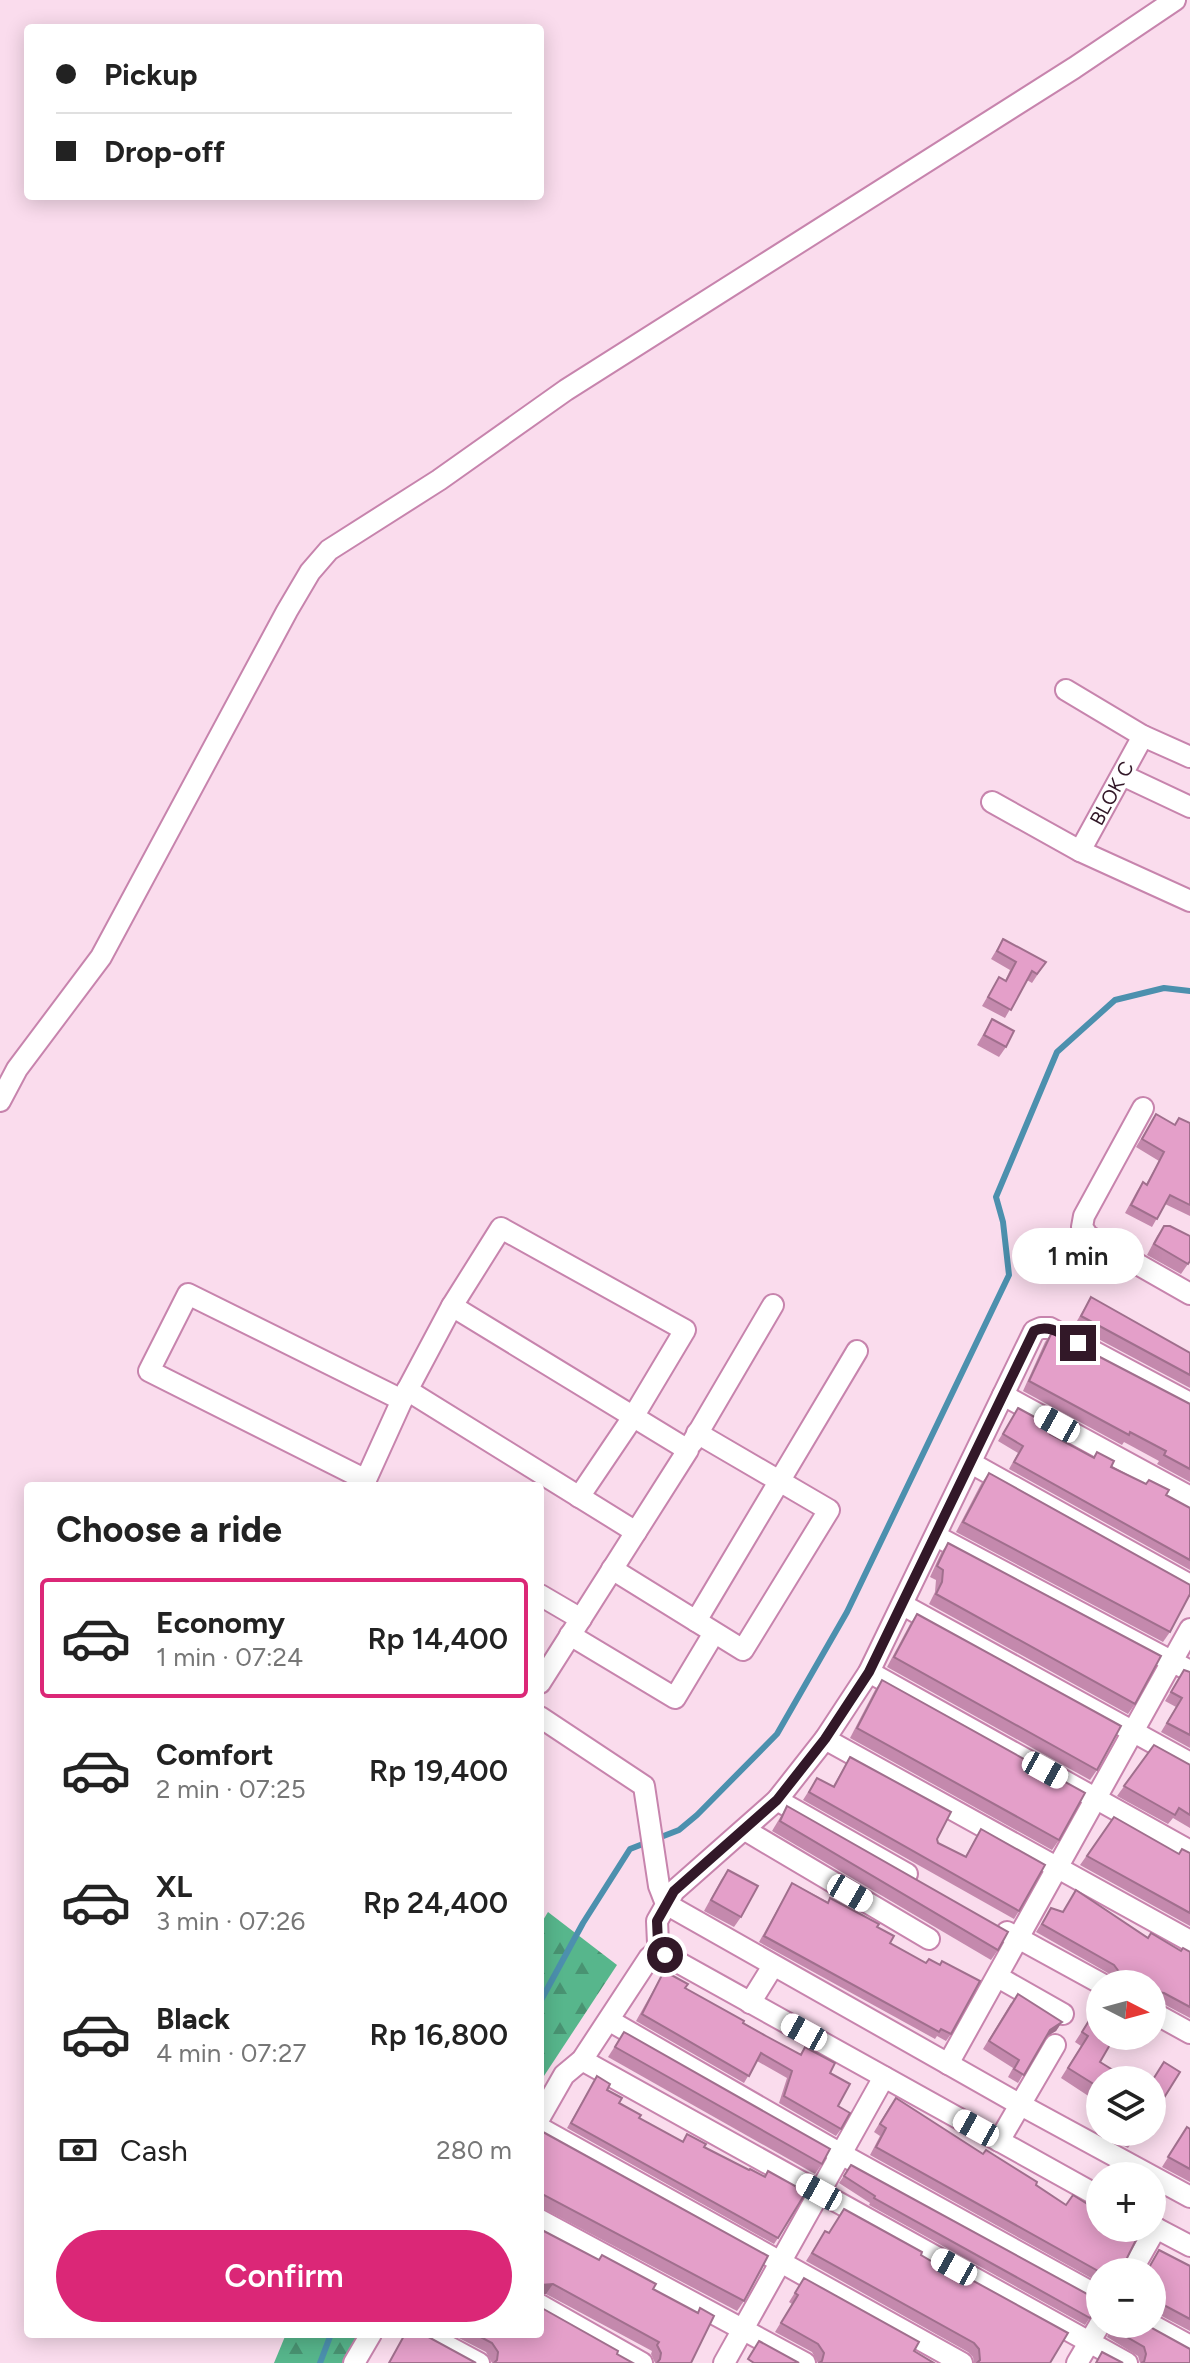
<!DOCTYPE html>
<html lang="en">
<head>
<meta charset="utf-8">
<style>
  :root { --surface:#fff; --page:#f2f2f2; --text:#222; --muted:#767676; --line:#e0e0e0; --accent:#db2777 }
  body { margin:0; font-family:Figtree,sans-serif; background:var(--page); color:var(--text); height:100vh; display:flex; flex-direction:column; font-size:30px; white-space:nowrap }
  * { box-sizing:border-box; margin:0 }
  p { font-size:26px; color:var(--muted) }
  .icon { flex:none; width:44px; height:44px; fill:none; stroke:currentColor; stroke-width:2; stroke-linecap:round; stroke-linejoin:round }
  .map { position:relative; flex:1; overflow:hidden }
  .sheet { position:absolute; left:24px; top:1482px; width:520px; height:856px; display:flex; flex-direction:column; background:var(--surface); border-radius:8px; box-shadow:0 4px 20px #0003 }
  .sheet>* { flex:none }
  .guide { position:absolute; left:24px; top:24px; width:520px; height:176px; border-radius:8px; box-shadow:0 4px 20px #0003; display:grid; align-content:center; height:176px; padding:0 32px; background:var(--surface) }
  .needle { width:52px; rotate:96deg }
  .buttons { position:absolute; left:1086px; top:1970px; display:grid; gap:16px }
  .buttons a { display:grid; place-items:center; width:80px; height:80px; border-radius:50%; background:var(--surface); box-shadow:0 4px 20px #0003; font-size:40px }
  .end { position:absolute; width:36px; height:36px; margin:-18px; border:10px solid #321828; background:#fff; box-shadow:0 0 0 4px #fff }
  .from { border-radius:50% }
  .bubble { position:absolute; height:56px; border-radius:28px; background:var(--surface); box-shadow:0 4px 20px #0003; font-size:26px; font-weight:600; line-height:56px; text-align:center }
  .car { position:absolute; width:24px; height:48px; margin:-24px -12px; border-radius:10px; box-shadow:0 0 6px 2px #0007; background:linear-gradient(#fff 24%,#345 0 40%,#fff 0 76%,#345 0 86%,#fff 0) }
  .guide b { display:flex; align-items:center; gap:28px; height:76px; font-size:30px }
  .guide b+b { border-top:2px solid var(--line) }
  .guide i { width:20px; height:20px; background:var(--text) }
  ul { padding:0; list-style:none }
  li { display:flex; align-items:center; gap:24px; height:120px; margin:0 16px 12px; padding:0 16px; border:4px solid transparent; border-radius:8px }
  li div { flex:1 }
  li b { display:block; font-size:30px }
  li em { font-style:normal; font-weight:600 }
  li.on { border-color:var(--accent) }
  li>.icon { width:72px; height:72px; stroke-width:1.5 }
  h2 { padding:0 32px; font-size:36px; line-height:96px }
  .pay { display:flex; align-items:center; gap:20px; height:88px; padding:0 32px; font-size:30px }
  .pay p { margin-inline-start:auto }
  .button { display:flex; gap:16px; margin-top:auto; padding:16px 32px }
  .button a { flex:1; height:92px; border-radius:48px; background:var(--accent); color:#fff; font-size:32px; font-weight:600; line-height:92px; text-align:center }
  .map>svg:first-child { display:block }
  .forest { fill:url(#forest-firs) }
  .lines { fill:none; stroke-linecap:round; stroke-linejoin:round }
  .stream { stroke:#4c90ae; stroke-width:6 }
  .minor-casing { stroke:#c784ad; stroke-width:24 }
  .minor { stroke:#fff; stroke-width:20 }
  .wall { fill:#c489ad }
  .shaded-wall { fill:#a06f8d }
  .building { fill:#e49fc9; stroke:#a06f8d; stroke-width:2 }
  .route { stroke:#321828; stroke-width:10 }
  .labels { text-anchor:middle; stroke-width:8; stroke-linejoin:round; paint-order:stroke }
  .street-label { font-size:20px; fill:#321828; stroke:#fff }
</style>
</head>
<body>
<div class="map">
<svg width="1190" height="2363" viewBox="0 0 1190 2363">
  <defs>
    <pattern id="forest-firs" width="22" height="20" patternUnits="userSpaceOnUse" patternTransform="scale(2)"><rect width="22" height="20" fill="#57b68c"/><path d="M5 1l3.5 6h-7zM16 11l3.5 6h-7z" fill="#499372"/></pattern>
  </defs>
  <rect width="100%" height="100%" fill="#fadced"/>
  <g class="forest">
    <path d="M548 1912 617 1965 540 2082V1925Z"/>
    <path d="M286 2334H363L346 2363H274Z"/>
  </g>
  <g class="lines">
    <g class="stream">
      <path d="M540 2002 583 1923 630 1849 679 1830 697 1815 777 1734 847 1612 1009 1275 1003 1222 996 1197 1057 1052 1115 1000 1164 988 1190 991"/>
      <path d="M320 2363 331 2334"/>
    </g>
    <g class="minor-casing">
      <g id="minor">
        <path d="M1066 690 1143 736 1190 757"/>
        <path d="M1122 775 1190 807"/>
        <path d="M992 802 1080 851 1190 901"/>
        <path id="s1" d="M1080 851 1143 736"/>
        <path d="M0 1101 17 1069 101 957 287 611 310 572 329 550 439 480 566 390 1074 68 1175 0"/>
        <path d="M1143 1108 1084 1216 1082 1227 1088 1236 1190 1294"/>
        <path d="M452 1306 501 1228 685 1330 633 1417 579 1497"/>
        <path d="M407 1390 636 1532"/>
        <path d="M1003 1395 1190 1497"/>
        <path d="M692 1443 773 1305"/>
        <path d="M971 1463 1190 1585"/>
        <path d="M366 1480 149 1371 188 1294 402 1400"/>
        <path d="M363 1486 402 1400 452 1306 688 1450 540 1683"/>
        <path d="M936 1536 1190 1671"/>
        <path d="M612 1569 696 1621 857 1351"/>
        <path d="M540 1595 581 1619"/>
        <path d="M903 1605 1190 1763"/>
        <path d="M696 1621 743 1650 829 1510 697 1433"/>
        <path d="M570 1635 675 1698 714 1633"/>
        <path d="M869 1672 1190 1851"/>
        <path d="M540 1717 644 1786 659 1886 666 1904 1019 2104 1190 2197"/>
        <path d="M825 1739 1190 1941"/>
        <path d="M777 1800 907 1874"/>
        <path d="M745 1830 929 1939"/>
        <path d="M1007 1932 1102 1984"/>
        <path d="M998 1977 1063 2014"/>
        <path d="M750 2003 773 1966"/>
        <path d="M1152 2012 1190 2033"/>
        <path d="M610 2021 841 2154 1100 2297"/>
        <path d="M582 2060 1127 2363"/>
        <path d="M948 2064 1190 1629"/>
        <path d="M540 2117 564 2075 582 2060 649 1958 659 1949"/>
        <path d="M540 2128 962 2363"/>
        <path d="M999 2141 1055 2045"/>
        <path d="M1100 2197 665 1955 659 1949 658 1943 657 1921 674 1891 777 1800 825 1739 869 1672 1034 1331 1041 1328H1050L1190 1403"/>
        <path d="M540 2220 805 2363"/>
        <path d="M1152 2226 1190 2246"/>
        <path d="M1131 2272 1156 2228"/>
        <path d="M540 2305 642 2363"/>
        <path d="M1150 2324 1190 2346"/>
        <path d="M425 2334 479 2363"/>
        <path d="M354 2363 371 2334"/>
        <path d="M724 2363 884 2077"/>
        <path d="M1077 2363 1100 2324"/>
      </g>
    </g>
    <use href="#minor" class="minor"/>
  </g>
  <g class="wall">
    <path d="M1003 939 1046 962 1032 983 1027 980 1005 1018 982 1006 999 977 1005 981 1010 970 991 959Z"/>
    <path d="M992 1019 1006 1047 999 1057 977 1045Z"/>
    <path d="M1156 1114 1174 1125 1179 1118 1190 1123V1216L1165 1204 1152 1227 1125 1213 1137 1191 1143 1182 1146 1184 1159 1161 1136 1147Z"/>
    <path d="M1164 1226 1190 1261 1181 1274 1147 1255 1157 1236Z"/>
    <path d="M1091 1297 1190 1353V1388L1074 1326Z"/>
    <path d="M1052 1332 1190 1404V1482L1157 1464 1159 1461 1124 1442 1122 1445 1023 1391 1045 1342Z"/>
    <path d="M1018 1408 1050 1434 1093 1457 1097 1452 1111 1467 1190 1508V1570L1009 1469 1018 1453 998 1441Z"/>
    <path d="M989 1473 1170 1632 1163 1642 956 1532 981 1484Z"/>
    <path d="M948 1543 1135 1704 1128 1714 929 1604 935 1592 936 1580 930 1577 941 1553Z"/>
    <path d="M917 1614 1097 1770 1090 1780 887 1667 910 1624Z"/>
    <path d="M1184 1670 1190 1672V1748L1161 1732 1176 1707 1165 1701Z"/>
    <path d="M882 1680 1059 1840 1052 1850 850 1738 875 1690Z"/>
    <path d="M1154 1745 1190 1765V1828L1173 1818 1168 1824 1117 1796Z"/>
    <path d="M850 1757 937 1839 938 1843 965 1857 981 1829 1019 1911 1014 1919 803 1800 817 1778 833 1786Z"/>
    <path d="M787 1806 998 1950 991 1960 772 1831Z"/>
    <path d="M1114 1817 1179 1854 1190 1853V1926L1080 1865Z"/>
    <path d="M728 1870 741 1917 734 1927 704 1911 721 1880Z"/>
    <path d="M792 1883 877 1927 951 2034 946 2041 937 2036 935 2039 759 1942Z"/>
    <path d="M1051 1908 1148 1938 1181 1951 1190 1952V2018L1158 2001 1152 2000V1984H1119L1114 1981 1108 1973 1036 1932Z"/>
    <path d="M664 1971 685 1988 766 2036 800 2054 805 2047 830 2073 838 2106 841 2129 836 2136 779 2103 787 2078 757 2061 744 2083 636 2021Z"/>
    <path d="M1011 2003 1062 2022 1056 2031 1045 2037 1018 2083 1008 2077 1013 2068 983 2049Z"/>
    <path d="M1095 2011 1100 2062V2109L1091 2103 1093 2099 1061 2078 1081 2046 1075 2042Z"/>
    <path d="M624 2032 822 2164 815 2174 608 2057Z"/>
    <path d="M597 2076 619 2103 639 2118 682 2142 687 2134 704 2147 749 2170 764 2176 768 2171 778 2238 774 2244 567 2128Z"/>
    <path d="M890 2106 983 2154 1036 2185 1100 2272V2283L870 2155 880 2136 874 2132Z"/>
    <path d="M1187 2127 1190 2129V2182L1162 2167Z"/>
    <path d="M1107 2132H1139L1128 2148 1105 2136Z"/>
    <path d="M540 2136 744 2301 737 2311 540 2207Z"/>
    <path d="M851 2165 1100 2301V2311L1093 2313 1085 2325 869 2205 870 2203 839 2183Z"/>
    <path d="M844 2209 921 2255 1050 2363H974L973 2357 968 2352 806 2261 825 2231 829 2233Z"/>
    <path d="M540 2229 599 2260 602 2255 653 2289 691 2363H655L651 2354 652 2351 546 2294Z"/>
    <path d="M1159 2250 1190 2266V2331L1156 2313H1152V2272H1146Z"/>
    <path d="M804 2278 914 2351 934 2363H818L812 2352 775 2332 792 2304 789 2302Z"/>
    <path d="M1113 2324H1148L1150 2327 1190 2349 1140 2363 1138 2356 1107 2337Z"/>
    <path d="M451 2334H540L617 2354 633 2363H492L486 2352Z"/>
  </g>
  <g class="shaded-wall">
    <path d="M1153 1992 1164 1993 1158 2001 1152 2000V1994Z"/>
    <path d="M1062 2022 1056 2031 1044 2038 1050 2030Z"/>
    <path d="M541 2284H553L546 2294H540Z"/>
    <path d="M1152 2304H1162L1156 2313H1152Z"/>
    <path d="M1098 2306H1100V2311L1093 2313Z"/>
  </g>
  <g class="building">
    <path d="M1003 939 1046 962 1037 974 1032 971 1011 1010 988 997 999 977 1006 981 1016 962 997 951Z"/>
    <path d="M992 1019 1014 1031 1006 1047 984 1035Z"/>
    <path d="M1156 1114 1175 1125 1179 1118 1190 1123V1205L1170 1195 1157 1219 1131 1205 1143 1182 1147 1185 1164 1152 1142 1139Z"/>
    <path d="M1164 1226H1170L1190 1236V1261L1188 1264 1154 1244Z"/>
    <path d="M1091 1297 1190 1353V1375L1081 1316Z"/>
    <path d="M1052 1332 1190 1404V1469L1164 1455 1166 1451 1130 1432 1129 1435 1029 1381Z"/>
    <path d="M1018 1408 1053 1427 1050 1434 1094 1458 1097 1452 1114 1461 1111 1467 1146 1484 1149 1480 1169 1490 1166 1495 1190 1508V1560L1014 1462 1023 1446 1003 1434Z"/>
    <path d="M989 1473 1190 1585V1594L1170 1632 963 1522Z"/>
    <path d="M948 1543 1161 1656 1135 1704 936 1594 942 1582 943 1570 937 1566Z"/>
    <path d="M917 1614 1121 1726 1097 1770 894 1657Z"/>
    <path d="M1184 1670 1190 1672V1735L1167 1723 1182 1698 1171 1692Z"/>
    <path d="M882 1680 1085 1793 1059 1840 857 1728Z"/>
    <path d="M1154 1745 1190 1765V1815L1179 1808 1175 1815 1124 1786Z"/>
    <path d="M850 1757 951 1812 937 1839 938 1843 966 1857 981 1829 1045 1865 1019 1911 809 1792 817 1778 834 1787Z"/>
    <path d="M787 1806 1008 1932 998 1950 780 1821Z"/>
    <path d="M1114 1817 1179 1854 1182 1849 1190 1853V1913L1087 1856Z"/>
    <path d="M728 1870 758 1886 741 1917 711 1900Z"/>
    <path d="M792 1883 828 1903 830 1898 879 1924 877 1927 894 1936 890 1943 926 1963 929 1959 940 1965 942 1961 980 1981 951 2034 941 2029 939 2032 764 1936Z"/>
    <path d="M1076 1890 1148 1938 1151 1933 1181 1951 1183 1948 1190 1952V2007L1164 1993 1152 1991V1984H1139L1120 1973 1114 1965 1042 1924 1051 1908 1063 1912Z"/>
    <path d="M664 1971 688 1984 685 1988 744 2021 743 2023 766 2036 801 2055 805 2047 835 2063 830 2073 850 2084 838 2106 850 2113 841 2129 784 2096 792 2071 761 2053 749 2076 642 2014Z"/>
    <path d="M1018 1994 1062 2022 1050 2030 1024 2075 1014 2069 1019 2060 989 2041Z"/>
    <path d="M1095 2011 1100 2015V2036H1115L1100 2062 1129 2080H1100V2088L1068 2068 1088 2036 1082 2032Z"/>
    <path d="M624 2032 830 2149 822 2164 615 2047Z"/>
    <path d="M1164 2062 1180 2072 1152 2117V2081Z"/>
    <path d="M597 2076 610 2084 607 2090 622 2098 619 2103 641 2115 639 2118 683 2142 687 2134 706 2144 704 2147 749 2170 750 2169 765 2177 768 2171 806 2192 778 2238 571 2123Z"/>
    <path d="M896 2098 983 2154 986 2150 1037 2182 1036 2185 1066 2205 1073 2195 1100 2212V2228H1142L1120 2272H1100L876 2147 886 2128 880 2124Z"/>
    <path d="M1187 2127 1190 2129V2169L1168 2157Z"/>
    <path d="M543 2132 768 2256 744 2301 540 2193V2138Z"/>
    <path d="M1124 2132H1139L1135 2138Z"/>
    <path d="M851 2165 1100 2301V2306H1098L1090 2318 874 2198 875 2196 844 2176Z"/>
    <path d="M844 2209 922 2252 921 2255 948 2271 950 2268 1068 2333 1050 2363H977L980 2360 979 2349 974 2343 812 2253 825 2231 829 2233Z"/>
    <path d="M540 2229 599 2260 602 2255 656 2284 653 2289 698 2313 700 2308 714 2316 691 2363H657L660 2359 661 2353 657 2345 659 2342 553 2284 540 2285Z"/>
    <path d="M1159 2250 1190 2266V2319L1162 2304H1152V2280L1154 2275 1152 2274V2272L1147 2271Z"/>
    <path d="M804 2278 919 2342 914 2351 934 2363H819L822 2361 824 2353 818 2344 781 2323 798 2295 795 2293Z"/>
    <path d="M540 2307 618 2351 617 2354 633 2363H494L497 2360 498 2352 492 2343 475 2334H540Z"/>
    <path d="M1115 2324H1148L1150 2327 1190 2349V2363H1141L1144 2362 1146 2354 1144 2347 1113 2329Z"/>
    <path d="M405 2334H423L476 2363H389Z"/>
    <path d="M759 2341 799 2363H754L748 2359Z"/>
    <path d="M1102 2352 1123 2363H1096Z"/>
  </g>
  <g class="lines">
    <path class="route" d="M665 1955 659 1949 658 1943 657 1921 674 1891 777 1800 825 1739 869 1672 1034 1331C1050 1323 1064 1336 1078 1343"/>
  </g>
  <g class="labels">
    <g class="street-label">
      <text dy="7" stroke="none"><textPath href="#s1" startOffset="66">BLOK C</textPath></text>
    </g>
  </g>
</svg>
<div class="buttons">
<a><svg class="needle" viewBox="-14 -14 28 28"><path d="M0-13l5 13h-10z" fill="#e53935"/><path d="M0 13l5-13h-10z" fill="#767676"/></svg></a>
<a><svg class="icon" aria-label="layers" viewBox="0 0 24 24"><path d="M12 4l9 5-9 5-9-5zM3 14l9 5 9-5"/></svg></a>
<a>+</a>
<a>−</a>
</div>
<i class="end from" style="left:665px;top:1955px"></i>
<i class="end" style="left:1078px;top:1343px"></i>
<div class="bubble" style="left:1012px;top:1228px;width:132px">1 min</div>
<i class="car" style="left:1057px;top:1424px;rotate:299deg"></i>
<i class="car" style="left:1045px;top:1770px;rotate:119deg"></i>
<i class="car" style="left:850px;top:1893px;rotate:120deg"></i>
<i class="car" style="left:804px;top:2032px;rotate:299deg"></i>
<i class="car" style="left:976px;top:2128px;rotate:299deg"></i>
<i class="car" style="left:819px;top:2192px;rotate:299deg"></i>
<i class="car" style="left:954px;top:2267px;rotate:299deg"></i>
<div class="guide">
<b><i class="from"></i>Pickup</b>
<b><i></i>Drop-off</b>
</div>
<section class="sheet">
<h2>Choose a ride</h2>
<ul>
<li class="on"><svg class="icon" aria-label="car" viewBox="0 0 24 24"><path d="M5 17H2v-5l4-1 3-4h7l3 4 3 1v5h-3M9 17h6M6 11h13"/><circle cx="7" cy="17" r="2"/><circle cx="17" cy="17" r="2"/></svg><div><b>Economy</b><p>1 min · 07:24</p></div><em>Rp 14,400</em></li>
<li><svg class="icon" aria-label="car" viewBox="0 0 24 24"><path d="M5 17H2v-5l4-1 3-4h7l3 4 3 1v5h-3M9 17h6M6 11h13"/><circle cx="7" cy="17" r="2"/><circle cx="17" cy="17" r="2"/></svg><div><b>Comfort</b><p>2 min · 07:25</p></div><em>Rp 19,400</em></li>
<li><svg class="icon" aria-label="car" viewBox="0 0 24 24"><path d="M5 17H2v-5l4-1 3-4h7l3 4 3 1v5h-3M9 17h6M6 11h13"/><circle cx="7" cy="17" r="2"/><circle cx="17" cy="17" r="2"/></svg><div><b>XL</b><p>3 min · 07:26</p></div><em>Rp 24,400</em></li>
<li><svg class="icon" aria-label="car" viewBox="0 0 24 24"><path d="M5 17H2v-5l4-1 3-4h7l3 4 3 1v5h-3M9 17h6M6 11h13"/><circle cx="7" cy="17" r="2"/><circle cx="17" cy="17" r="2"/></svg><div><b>Black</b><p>4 min · 07:27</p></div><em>Rp 16,800</em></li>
</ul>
<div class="pay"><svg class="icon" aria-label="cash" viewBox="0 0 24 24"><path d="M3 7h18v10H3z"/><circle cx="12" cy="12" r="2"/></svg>Cash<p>280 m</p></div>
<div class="button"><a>Confirm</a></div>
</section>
</div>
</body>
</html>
